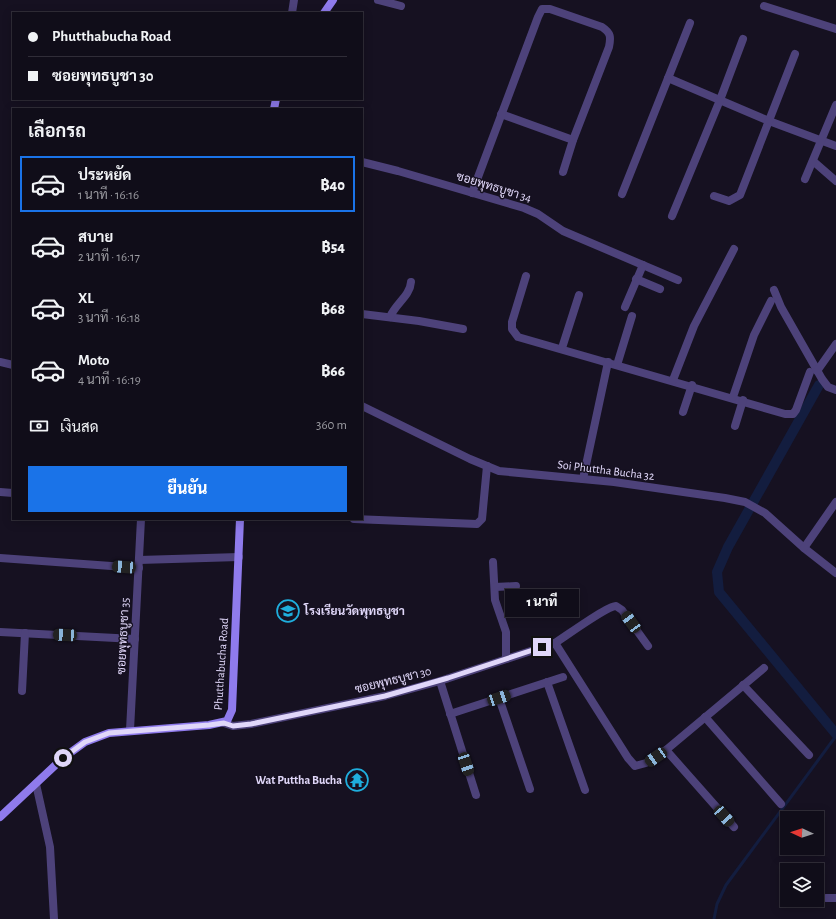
<!DOCTYPE html>
<html lang="th">
<head>
<meta charset="utf-8">
<style>
  :root { --surface:#100d19; --page:#1e1b26; --text:#f1f3f6; --muted:#9c9ca2; --line:#302d38; --accent:#1a73e8 }
  body { margin:0; font-family:"Alegreya Sans",Sarabun,sans-serif; background:var(--page); color:var(--text); height:100vh; display:flex; flex-direction:column; font-size:15px; white-space:nowrap }
  * { box-sizing:border-box; margin:0 }
  p { font-size:13px; color:var(--muted) }
  .icon { flex:none; width:22px; height:22px; fill:none; stroke:currentColor; stroke-width:2; stroke-linecap:round; stroke-linejoin:round }
  .map { position:relative; flex:1; overflow:hidden }
  .sheet { position:absolute; left:12px; top:108px; width:351px; height:412px; display:flex; flex-direction:column; background:var(--surface); border-radius:0px; box-shadow:0 2px 10px #0003,0 0 0 1px var(--line) }
  .sheet>* { flex:none }
  .guide { position:absolute; left:12px; top:12px; width:351px; height:88px; border-radius:0px; box-shadow:0 2px 10px #0003,0 0 0 1px var(--line); display:grid; align-content:center; height:88px; padding:0 16px; background:var(--surface) }
  .needle { width:26px; rotate:273deg }
  .buttons { position:absolute; left:780px; top:811px; display:grid; gap:8px }
  .buttons a { display:grid; place-items:center; width:44px; height:44px; border-radius:0px; background:var(--surface); box-shadow:0 2px 10px #0003,0 0 0 1px var(--line); font-size:20px }
  .end { position:absolute; width:18px; height:18px; margin:-9px; border:5px solid #e0d7f9; background:#111; box-shadow:0 0 0 2px #111 }
  .from { border-radius:50% }
  .bubble { position:absolute; height:28px; border-radius:0px; background:var(--surface); box-shadow:0 2px 10px #0003,0 0 0 1px var(--line); font-size:13px; font-weight:800; line-height:28px; text-align:center }
  .car { position:absolute; width:12px; height:24px; margin:-12px -6px; border-radius:5px; box-shadow:0 0 3px 1px #0007; background:linear-gradient(#222 24%,#8ab4d8 0 40%,#222 0 76%,#8ab4d8 0 86%,#222 0) }
  .guide b { display:flex; align-items:center; gap:14px; height:38px; font-size:15px }
  .guide b+b { border-top:1px solid var(--line) }
  .guide i { width:10px; height:10px; background:var(--text) }
  ul { padding:0; list-style:none }
  li { display:flex; align-items:center; gap:12px; height:56px; margin:0 8px 6px; padding:0 8px; border:2px solid transparent; border-radius:0px }
  li div { flex:1 }
  li b { display:block; font-size:15px }
  li em { font-style:normal; font-weight:800 }
  li.active { border-color:var(--accent) }
  li>.icon { width:36px; height:36px; stroke-width:1.5 }
  h2 { padding:0 16px; font-size:18px; line-height:48px }
  .pay { display:flex; align-items:center; gap:10px; height:44px; padding:0 16px; font-size:15px }
  .pay p { margin-inline-start:auto }
  .cta { display:flex; gap:8px; margin-top:auto; padding:8px 16px }
  .cta a { flex:1; height:46px; border-radius:0px; background:var(--accent); color:#fff; font-size:16px; font-weight:800; line-height:46px; text-align:center }
  .map>svg:first-child { display:block }
  .lines { fill:none; stroke-linecap:round; stroke-linejoin:round }
  .stream { stroke:#131d3f; stroke-width:3 }
  .canal { stroke:#131d3f; stroke-width:10 }
  .minor { stroke:#4d427a; stroke-width:8 }
  .secondary { stroke:#8f7bec; stroke-width:8 }
  .route { stroke:#e0d7f9; stroke-width:5 }
  .labels { text-anchor:middle; stroke-width:3; stroke-linejoin:round; paint-order:stroke }
  .street-label { font-size:12px; fill:#e0d7f9; stroke:#161121 }
  .poi-label { font-size:12px; font-weight:bold; fill:#e0d7f9; stroke:#161121; text-anchor:start }
</style>
</head>
<body>
<div class="map">
<svg width="836" height="919" viewBox="0 0 836 919">
  <rect width="100%" height="100%" fill="#161121"/>
  <g class="lines">
    <path class="stream" d="M714 919 717 904 726 885 836 736"/>
    <path class="canal" d="M819 385 728 547 717 572 719 592 836 734"/>
    <g class="minor">
      <path d="M378 0 401 6"/>
      <path d="M764 6 836 29"/>
      <path d="M292 13 294 0"/>
      <path d="M668 78 769 121 836 146"/>
      <path d="M501 114 573 140"/>
      <path d="M813 161 836 181"/>
      <path d="M362 162 398 171 524 208 538 214 563 231 678 280"/>
      <path d="M805 179 836 105"/>
      <path d="M472 193 538 17 542 9H550L602 27C611 33 611 37 609 47L573 140 563 172"/>
      <path d="M622 194 690 23"/>
      <path d="M714 196 729 201 740 195 795 54"/>
      <path d="M672 216 720 100 743 39"/>
      <path d="M526 276 512 322V329L518 337 785 414H793L796 410 810 372"/>
      <path d="M636 279 660 289"/>
      <path d="M774 290 781 307 822 379 828 387 836 390"/>
      <path d="M625 307 643 265"/>
      <path d="M362 314 419 321 463 329"/>
      <path d="M390 317C396 303 410 296 411 282"/>
      <path d="M562 348 579 295"/>
      <path d="M0 362 13 365"/>
      <path d="M617 365 632 316"/>
      <path d="M817 371 836 344"/>
      <path d="M673 380 694 326 734 249"/>
      <path d="M733 397 754 335 771 301"/>
      <path d="M362 406 470 459 499 471 614 482 725 498 745 502 765 513 804 548 836 573"/>
      <path d="M683 412 692 385"/>
      <path d="M735 426 743 400"/>
      <path d="M583 479 608 362"/>
      <path d="M0 492 13 493"/>
      <path d="M354 519 477 524 482 519 487 466"/>
      <path d="M804 548 836 502"/>
      <path d="M0 558 139 568"/>
      <path d="M139 560 239 557"/>
      <path d="M493 562 495 600 506 632V659"/>
      <path d="M495 587 516 586"/>
      <path d="M0 632 135 639"/>
      <path d="M648 646 622 610 616 606C607 606 566 636 555 643L628 758 635 766 646 763 666 750 764 668"/>
      <path d="M440 681 476 795"/>
      <path d="M547 682 585 790"/>
      <path d="M743 685 809 755"/>
      <path d="M22 691 25 633"/>
      <path d="M499 698 530 789"/>
      <path d="M450 714 563 677"/>
      <path d="M705 717 781 804"/>
      <path d="M224 723 233 726 251 724 385 696 440 681 555 643"/>
      <path d="M130 730 141 519"/>
      <path d="M666 750 734 827"/>
      <path d="M36 784 50 847 54 919"/>
      <path d="M826 898H836"/>
    </g>
    <g class="secondary">
      <path d="M324 13 333 0"/>
      <path d="M274 109 276 99"/>
      <path d="M0 817 63 758 85 742 109 733 209 725 227 721 232 710 240 519"/>
    </g>
  </g>
  <g class="lines">
    <path class="route" d="M63 758 85 742 109 733 209 725 224 723 233 726 251 724 385 696 448 678 542 647"/>
  </g>
  <defs>
    <g id="school-ring" transform="scale(1.15)"><circle r="9.5" fill="#161121" stroke="#1faedd" stroke-width="1.5"/><path d="M0-5L7-2L0 1L-7-2ZM-4 1L0 2.5L4 1V4Q0 6-4 4Z" fill="#1faedd"/></g>
    <g id="temple-ring" transform="scale(1.15)"><circle r="9.5" fill="#161121" stroke="#1faedd" stroke-width="1.5"/><path d="M0-6L5-2H3V0L6.5 2.5H4V6H1.5V3h-3V6H-4V2.5H-6.5L-3 0V-2H-5Z" fill="#1faedd"/></g>
  </defs>
  <g fill-rule="evenodd">
    <use href="#school-ring" x="288" y="611"/>
    <use href="#temple-ring" x="357" y="780"/>
  </g>
  <g class="labels">
    <g class="street-label">
      <text transform="translate(494 187) rotate(17)" y="4">ซอยพุทธบูชา 34</text>
      <text transform="translate(606 470) rotate(7)" y="4">Soi Phuttha Bucha 32</text>
      <text transform="translate(123 636) rotate(-87)" y="4">ซอยพุทธบูชา 35</text>
      <text transform="translate(221 664) rotate(-86)" y="4">Phutthabucha Road</text>
      <text transform="translate(393 680) rotate(-14)" y="4">ซอยพุทธบูชา 30</text>
    </g>
    <g class="poi-label">
      <text x="304" y="615">โรงเรียนวัดพุทธบูชา</text>
      <text x="342" y="784" text-anchor="end">Wat Puttha Bucha</text>
    </g>
  </g>
</svg>
<div class="buttons">
<a><svg class="needle" viewBox="-14 -14 28 28"><path d="M0-13l5 13h-10z" fill="#e53935"/><path d="M0 13l5-13h-10z" fill="#9c9ca2"/></svg></a>
<a><svg class="icon" aria-label="layers" viewBox="0 0 24 24"><path d="M12 4l9 5-9 5-9-5zM3 14l9 5 9-5"/></svg></a>
</div>
<i class="end from" style="left:63px;top:758px"></i>
<i class="end" style="left:542px;top:647px"></i>
<div class="bubble" style="left:505px;top:589px;width:74px">1 นาที</div>
<i class="car" style="left:124px;top:567px;rotate:274deg"></i>
<i class="car" style="left:631px;top:622px;rotate:324deg"></i>
<i class="car" style="left:65px;top:635px;rotate:273deg"></i>
<i class="car" style="left:499px;top:698px;rotate:72deg"></i>
<i class="car" style="left:656px;top:757px;rotate:236deg"></i>
<i class="car" style="left:466px;top:764px;rotate:162deg"></i>
<i class="car" style="left:724px;top:816px;rotate:138deg"></i>
<div class="guide">
<b><i class="from"></i>Phutthabucha Road</b>
<b><i></i>ซอยพุทธบูชา 30</b>
</div>
<section class="sheet">
<h2>เลือกรถ</h2>
<ul>
<li class="active"><svg class="icon" aria-label="car" viewBox="0 0 24 24"><path d="M5 17H2v-5l4-1 3-4h7l3 4 3 1v5h-3M9 17h6M6 11h13"/><circle cx="7" cy="17" r="2"/><circle cx="17" cy="17" r="2"/></svg><div><b>ประหยัด</b><p>1 นาที · 16:16</p></div><em>฿40</em></li>
<li><svg class="icon" aria-label="car" viewBox="0 0 24 24"><path d="M5 17H2v-5l4-1 3-4h7l3 4 3 1v5h-3M9 17h6M6 11h13"/><circle cx="7" cy="17" r="2"/><circle cx="17" cy="17" r="2"/></svg><div><b>สบาย</b><p>2 นาที · 16:17</p></div><em>฿54</em></li>
<li><svg class="icon" aria-label="car" viewBox="0 0 24 24"><path d="M5 17H2v-5l4-1 3-4h7l3 4 3 1v5h-3M9 17h6M6 11h13"/><circle cx="7" cy="17" r="2"/><circle cx="17" cy="17" r="2"/></svg><div><b>XL</b><p>3 นาที · 16:18</p></div><em>฿68</em></li>
<li><svg class="icon" aria-label="car" viewBox="0 0 24 24"><path d="M5 17H2v-5l4-1 3-4h7l3 4 3 1v5h-3M9 17h6M6 11h13"/><circle cx="7" cy="17" r="2"/><circle cx="17" cy="17" r="2"/></svg><div><b>Moto</b><p>4 นาที · 16:19</p></div><em>฿66</em></li>
</ul>
<div class="pay"><svg class="icon" aria-label="cash" viewBox="0 0 24 24"><path d="M3 7h18v10H3z"/><circle cx="12" cy="12" r="2"/></svg>เงินสด<p>360 m</p></div>
<div class="cta"><a>ยืนยัน</a></div>
</section>
</div>
</body>
</html>
